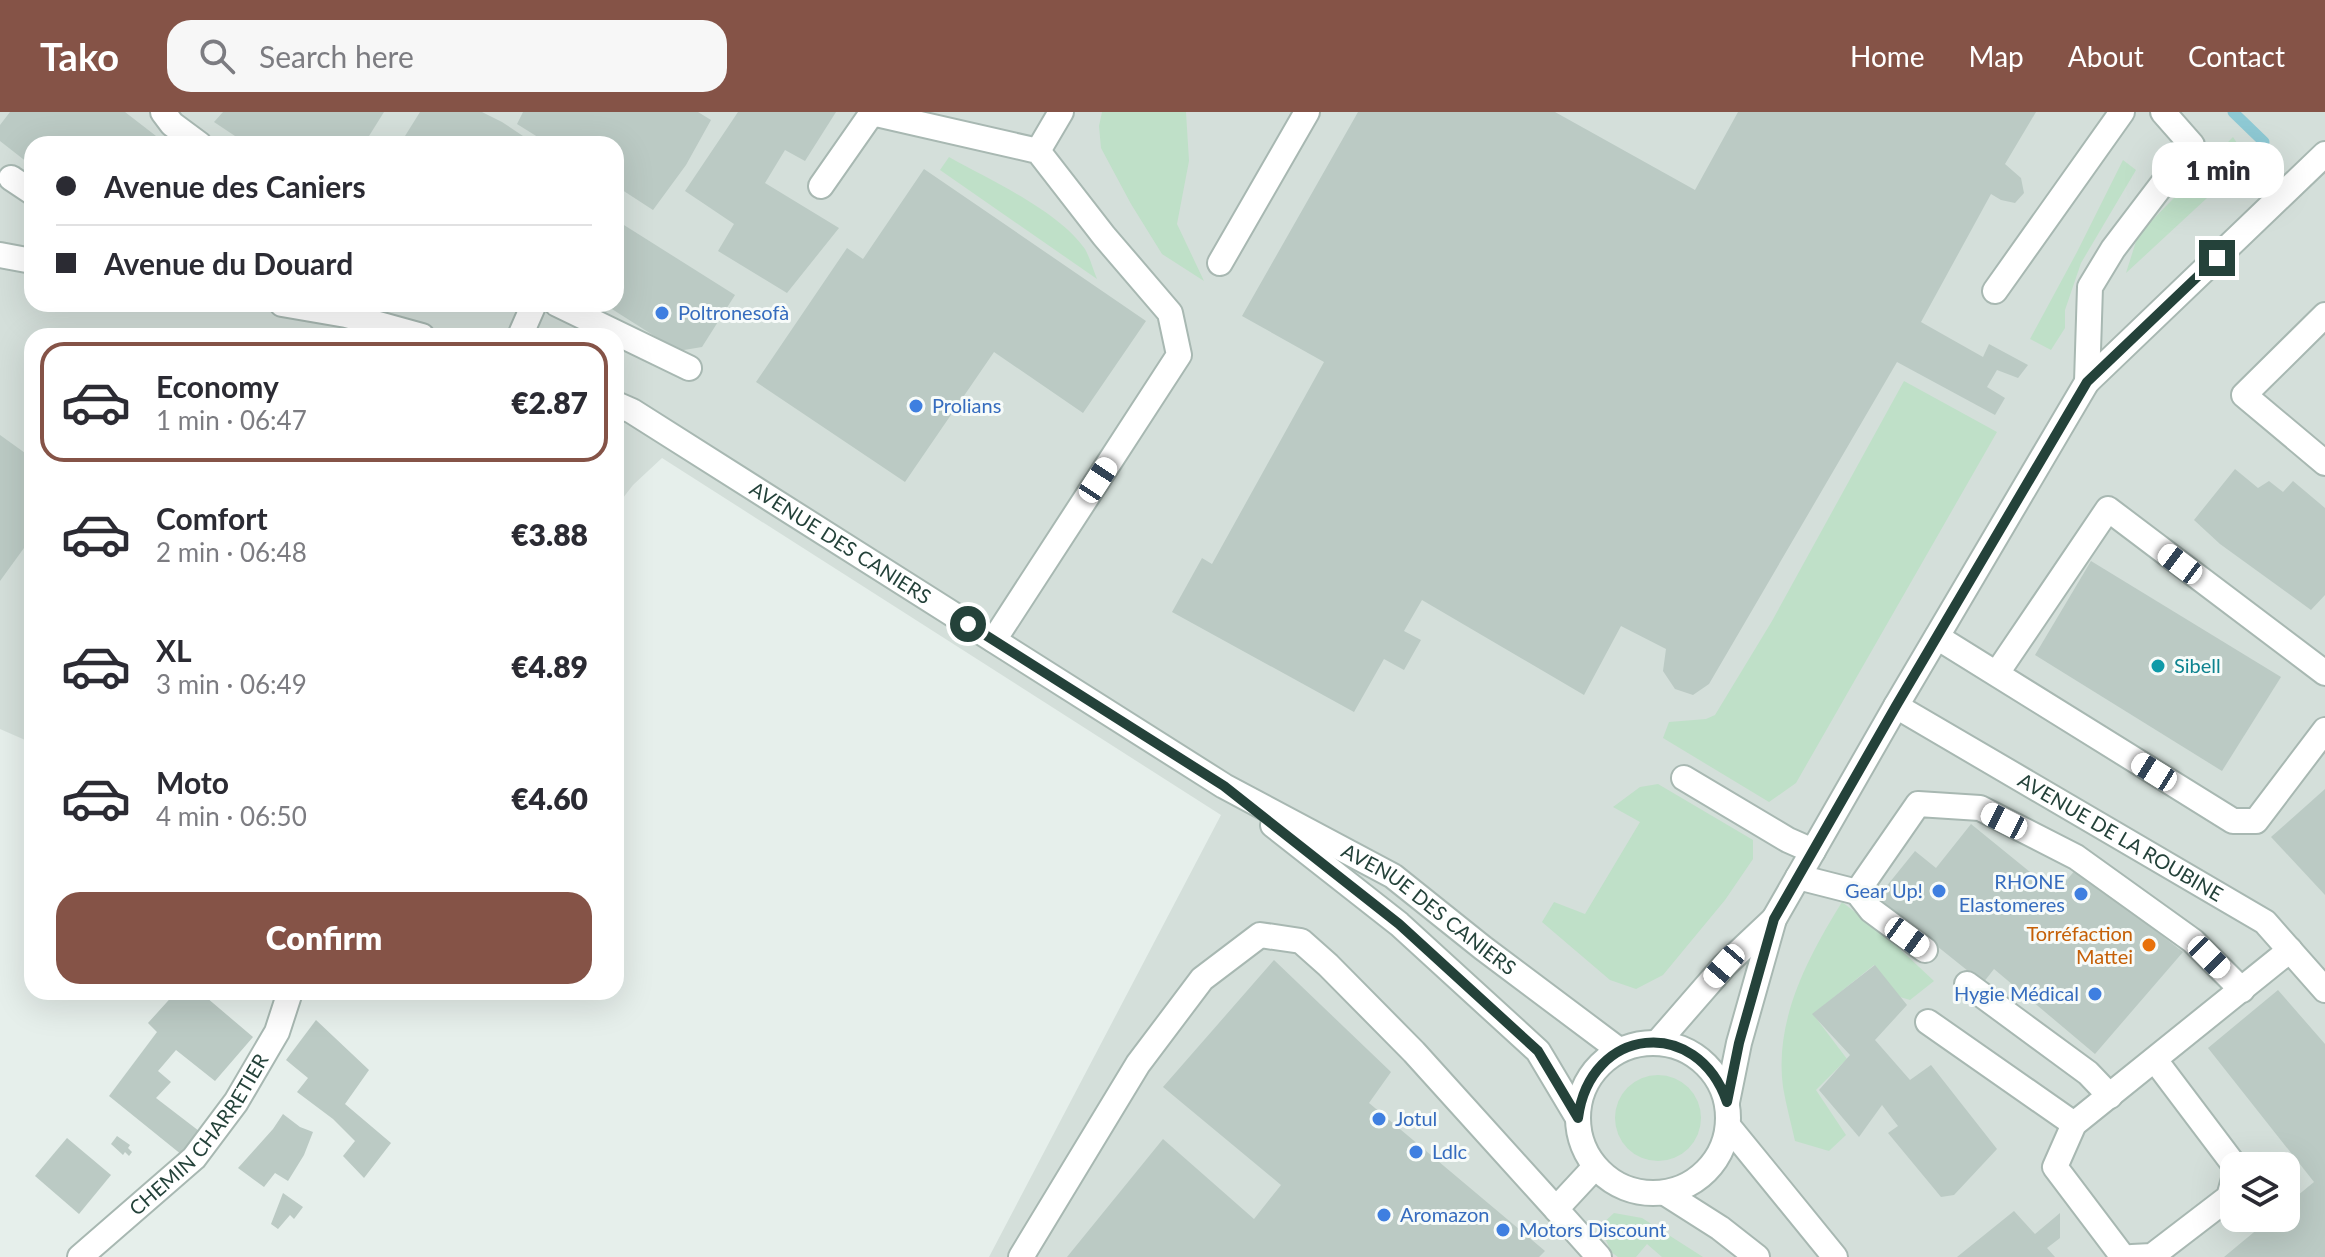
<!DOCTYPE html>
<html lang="en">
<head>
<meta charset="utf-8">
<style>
  :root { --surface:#fff; --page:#f7f7f7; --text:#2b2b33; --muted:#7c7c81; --line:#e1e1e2; --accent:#855347 }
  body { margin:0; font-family:Lato,sans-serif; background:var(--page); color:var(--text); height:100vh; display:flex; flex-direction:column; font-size:30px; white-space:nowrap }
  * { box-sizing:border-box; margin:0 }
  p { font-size:26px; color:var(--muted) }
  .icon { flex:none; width:44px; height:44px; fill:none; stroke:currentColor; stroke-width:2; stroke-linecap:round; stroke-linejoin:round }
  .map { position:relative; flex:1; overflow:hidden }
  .sheet { position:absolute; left:24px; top:216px; width:600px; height:672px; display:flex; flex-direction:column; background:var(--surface); border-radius:24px; box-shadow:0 8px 32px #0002 }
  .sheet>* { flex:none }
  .top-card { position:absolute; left:24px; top:24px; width:600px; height:176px; border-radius:24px; box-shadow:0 8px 32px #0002; display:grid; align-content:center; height:176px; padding:0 32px; background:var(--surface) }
  .fabs { position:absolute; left:2220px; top:1040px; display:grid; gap:16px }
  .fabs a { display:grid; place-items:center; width:80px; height:80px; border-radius:16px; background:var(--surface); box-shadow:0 8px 32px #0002; font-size:40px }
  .end { position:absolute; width:36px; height:36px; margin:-18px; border:10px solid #24423a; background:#fff; box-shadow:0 0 0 4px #fff }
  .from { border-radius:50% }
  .bubble { position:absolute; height:56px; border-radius:24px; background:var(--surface); box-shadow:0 8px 32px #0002; font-size:26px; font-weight:800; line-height:56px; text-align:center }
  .car { position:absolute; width:24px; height:48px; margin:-24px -12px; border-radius:10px; box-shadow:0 0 6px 2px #0007; background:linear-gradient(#fff 24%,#345 0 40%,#fff 0 76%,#345 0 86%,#fff 0) }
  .top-card b { display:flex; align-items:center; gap:28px; height:76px; font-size:30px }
  .top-card b+b { border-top:2px solid var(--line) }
  .top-card i { width:20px; height:20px; background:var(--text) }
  ul { padding:14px 0 0; list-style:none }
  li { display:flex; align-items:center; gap:24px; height:120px; margin:0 16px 12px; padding:0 16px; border:4px solid transparent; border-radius:24px }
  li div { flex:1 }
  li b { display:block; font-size:30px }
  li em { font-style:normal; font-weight:800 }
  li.active { border-color:var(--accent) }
  li>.icon { width:72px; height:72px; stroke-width:1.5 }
  .primary-button { display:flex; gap:16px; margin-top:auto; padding:16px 32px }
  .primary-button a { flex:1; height:92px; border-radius:24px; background:var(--accent); color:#fff; font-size:32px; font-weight:800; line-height:92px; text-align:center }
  header { display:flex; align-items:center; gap:48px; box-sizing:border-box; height:112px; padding:0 40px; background:var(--accent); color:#fff }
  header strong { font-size:38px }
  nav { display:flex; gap:44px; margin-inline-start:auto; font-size:28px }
  .search { width:560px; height:72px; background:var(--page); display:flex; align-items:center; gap:20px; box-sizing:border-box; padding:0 28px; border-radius:24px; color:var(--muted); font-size:30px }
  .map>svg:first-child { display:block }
  .built { fill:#d4dfda; fill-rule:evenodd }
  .green { fill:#bfe0c8 }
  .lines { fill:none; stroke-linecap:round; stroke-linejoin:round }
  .stream { stroke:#8ec9d4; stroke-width:11 }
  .building { fill:#bbcac4 }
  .minor-casing { stroke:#a8b8b2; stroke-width:28 }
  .minor { stroke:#fff; stroke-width:24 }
  .route { stroke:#24423a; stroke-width:10 }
  .shop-dot { fill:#3f7fe0; stroke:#f7fbf9; stroke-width:3 }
  .culture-dot { fill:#0f9aa8; stroke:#f7fbf9; stroke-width:3 }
  .food-dot { fill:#e8710a; stroke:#f7fbf9; stroke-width:3 }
  .labels { text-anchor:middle; stroke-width:6; stroke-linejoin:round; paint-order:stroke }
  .shop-label { font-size:20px; fill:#366cbe; stroke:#f7fbf9; text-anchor:start }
  .street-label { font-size:20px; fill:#24423a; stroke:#f7fbf9 }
  .culture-label { font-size:20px; fill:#0d838f; stroke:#f7fbf9; text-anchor:start }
  .food-label { font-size:20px; fill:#c56008; stroke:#f7fbf9; text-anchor:end }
</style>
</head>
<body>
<header>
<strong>Tako</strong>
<div class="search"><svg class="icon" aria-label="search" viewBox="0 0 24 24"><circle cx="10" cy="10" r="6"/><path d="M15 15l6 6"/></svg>Search here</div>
<nav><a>Home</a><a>Map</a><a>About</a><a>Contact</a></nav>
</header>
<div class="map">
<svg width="2325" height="1145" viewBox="0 0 2325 1145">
  <rect width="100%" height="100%" fill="#e6efeb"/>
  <path class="built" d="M0 0H2325V1145H989L1221 703 662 346 633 373 616 395V224H32V631L0 617ZM32 32H616V192H32ZM2234 1054H2286V1106H2234Z"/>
  <g class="green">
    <path d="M1102 0H1186L1189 49 1177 112 1204 169 1162 142 1131 92 1101 36 1099 14Z"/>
    <path d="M2233 25 2248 48 2126 161 2138 123Z"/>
    <path d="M949 45C990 68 1059 99 1085 137 1090 146 1093 157 1097 167L940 58Z"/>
    <path d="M2123 48 2136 58 2081 151 2065 198V216L2051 238 2030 227 2077 140Z"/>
    <path d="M1904 269 1997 320 1796 671 1769 690 1663 626 1669 610 1706 607 1715 603 1772 509Z"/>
    <path d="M1658 672 1753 728V747L1725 788 1663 863 1636 877 1610 868 1542 810 1554 790 1585 802 1640 710 1613 695 1640 675Z"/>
    <path d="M1842 790 1886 824 1934 869 1910 888 1900 885 1874 853 1813 902 1847 947 1816 978 1846 1023 1829 1039 1795 1029C1791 1011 1786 993 1783 975 1774 908 1808 845 1842 790Z"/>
    <circle cx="1658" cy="1006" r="43"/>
    <path d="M1614 1101 1642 1106 1703 1145H1662L1647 1132 1636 1145H1618L1611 1140 1600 1114Z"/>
  </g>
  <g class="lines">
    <path class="stream" d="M2233 0 2264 30"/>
  </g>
  <g class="building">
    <path d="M10 0H125L156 24 150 32H32V54L0 29V13Z"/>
    <path d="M223 0H384L364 32H247L214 10Z"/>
    <path d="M420 0H482L502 10 535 32H400Z"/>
    <path d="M523 0H698L711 8 686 53 653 98 616 74V32H549L517 12Z"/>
    <path d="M738 0H836L805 49 785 38 765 71 839 116 787 181 718 139 734 112 685 79Z"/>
    <path d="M1358 0H1555L1695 78 1738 0H2036L2005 52 2021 66 2024 81 2015 91 2001 88 1991 82 1921 210 1983 245 1989 232 2028 253 2018 266 1997 258 1987 275 2005 286 1995 303 1897 250 1709 572 1693 583 1675 577 1663 559 1666 537 1621 514 1584 583 1422 488 1404 519 1421 528 1404 558 1384 547 1354 600 1172 500 1202 446 1212 452 1324 250 1242 204Z"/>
    <path d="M924 57 1146 209 1083 301 994 240 905 370 756 270 847 136 863 147Z"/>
    <path d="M616 108 735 183 702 235 678 239 604 192H616Z"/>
    <path d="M0 323 32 346V425L0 469Z"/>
    <path d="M2235 357 2258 376 2269 369 2283 380 2293 369 2325 396V483L2311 498 2220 432 2194 408Z"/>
    <path d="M2091 449 2281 565 2222 659 2035 543Z"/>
    <path d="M2325 677V783L2271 725Z"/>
    <path d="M1971 712 2056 781 2076 757 2183 840 2095 942 1994 857 1983 871 1877 786 1915 739 1936 756Z"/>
    <path d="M1274 848 1391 960 1369 991 1545 1139 1539 1145H1067L1163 1027 1254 1107 1281 1073 1163 975Z"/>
    <path d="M1875 853 1907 893 1875 928 1910 968 1931 953 1997 1037 1954 1083 1941 1085 1888 1021 1898 1014 1882 993 1859 1025 1819 978 1850 943 1812 902Z"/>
    <path d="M2278 878 2325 932V1145H2224L2271 1106H2286V1093L2314 1070 2208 936Z"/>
    <path d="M176 880H200L253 925 215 969 176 938 158 959 171 970 156 986 199 1019 182 1043 109 984 157 920 148 911Z"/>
    <path d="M316 908 369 958 345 992 391 1031 364 1066 343 1044 355 1029 333 1007 297 980 308 966 286 948Z"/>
    <path d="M283 1002 300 1015 313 1020 304 1043 288 1069 275 1061 264 1075 238 1056 273 1017Z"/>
    <path d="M117 1024 130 1033 128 1036 132 1040 129 1044 125 1040 123 1043 111 1032Z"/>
    <path d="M67 1026 111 1063 79 1102 35 1064Z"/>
    <path d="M283 1081 303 1095 294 1107 290 1103 278 1117 271 1112Z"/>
    <path d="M2014 1099 2035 1122 2060 1101V1126L2047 1136 2055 1145H1957Z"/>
  </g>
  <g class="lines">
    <g class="minor-casing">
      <g id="minor">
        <path d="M163 0 172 12 199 32"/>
        <path d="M1038 39 1061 0"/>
        <path d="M11 66 32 80"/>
        <path d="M821 74 872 1 1038 39 1104 124 1170 201 1179 243 994 528"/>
        <path d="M0 143 32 149"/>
        <path d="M1220 151 1307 0"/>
        <path d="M1995 179 2122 0"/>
        <path d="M282 192 346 203 422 224"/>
        <path d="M557 192 689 256"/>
        <path d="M2325 203 2244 283 2325 351"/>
        <path d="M520 224 534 192"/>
        <path d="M2087 270 2090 175 2113 137 2192 33 2163 0"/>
        <path id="s1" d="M616 292 632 299 1224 674 1393 764 1483 836 1619 938"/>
        <path d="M1937 525 2233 709H2256L2325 618"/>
        <path d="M1997 561 2108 397 2325 561"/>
        <path id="s2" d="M1896 594 2265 810 2325 878"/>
        <path d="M1684 666 1788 728 1813 739"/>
        <path d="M1273 713 1399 812 1538 939 1578 1006"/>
        <path d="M1798 765 1857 780 1918 692 1980 696 2076 745 2193 829 2242 878"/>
        <path d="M1857 780 1871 798 1925 838"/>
        <path d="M1967 872 2088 961 2110 984"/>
        <path d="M1928 910 2074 1012"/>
        <circle cx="1653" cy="1006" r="75"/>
        <path d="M1657 931 1724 854 1774 807"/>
        <path d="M2155 948 2235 1054"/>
        <path d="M1727 990 1739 931 1774 807 1896 594 2087 270 2325 42"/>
        <path d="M1729 1015 1835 1145"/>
        <path d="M1595 1055 1556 1097 1599 1145"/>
        <path d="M1665 1081 1720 1116 1757 1145"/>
        <path id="s3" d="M80 1145 194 1046 236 990 277 920 290 880"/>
        <path d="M1021 1145 1138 952 1202 867 1260 823 1301 829 1328 853 1414 940 1556 1097"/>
        <path d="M2123 1145 2055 1055 2074 1012 2290 838"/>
        <path d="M2132 1145 2152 1144 2229 1085 2234 1067"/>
      </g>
    </g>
    <use href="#minor" class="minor"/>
  </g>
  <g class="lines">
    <path class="route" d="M968 512 1224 674 1399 812 1538 939 1578 1006C1590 914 1697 903 1727 990L1739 931 1774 807 1896 594 2087 270 2217 146"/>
  </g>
  <g class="shop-dot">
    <circle cx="662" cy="201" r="8"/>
    <circle cx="916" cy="294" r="8"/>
    <circle cx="1939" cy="779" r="8"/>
    <circle cx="2081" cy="782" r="8"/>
    <circle cx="2095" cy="882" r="8"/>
    <circle cx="1379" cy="1007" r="8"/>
    <circle cx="1416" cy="1040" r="8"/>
    <circle cx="1384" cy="1103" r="8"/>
    <circle cx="1503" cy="1118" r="8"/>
  </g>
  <circle class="culture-dot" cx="2158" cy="554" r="8"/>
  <circle class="food-dot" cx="2149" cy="833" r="8"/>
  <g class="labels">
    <g class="shop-label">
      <text x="678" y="208">Poltronesofà</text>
      <text x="932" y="301">Prolians</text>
      <text x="2065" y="777" text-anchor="end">RHONE<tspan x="2065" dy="23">Elastomeres</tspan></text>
      <text x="1923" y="786" text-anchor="end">Gear Up!</text>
      <text x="2079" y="889" text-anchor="end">Hygie Médical</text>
      <text x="1395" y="1014">Jotul</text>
      <text x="1432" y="1047">Ldlc</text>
      <text x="1400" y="1110">Aromazon</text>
      <text x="1519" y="1125">Motors Discount</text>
    </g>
    <g class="street-label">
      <text dy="7" stroke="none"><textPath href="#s1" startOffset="264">AVENUE DES CANIERS</textPath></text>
      <text dy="7" stroke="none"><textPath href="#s2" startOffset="260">AVENUE DE LA ROUBINE</textPath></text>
      <text dy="7" stroke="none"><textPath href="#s1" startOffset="958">AVENUE DES CANIERS</textPath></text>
      <text dy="7" stroke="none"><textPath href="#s3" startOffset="172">CHEMIN CHARRETIER</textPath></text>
    </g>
    <g class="culture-label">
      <text x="2174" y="561">Sibell</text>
    </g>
    <g class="food-label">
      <text x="2133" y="829">Torréfaction<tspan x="2133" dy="23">Mattei</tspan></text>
    </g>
  </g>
</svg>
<div class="fabs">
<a><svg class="icon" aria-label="layers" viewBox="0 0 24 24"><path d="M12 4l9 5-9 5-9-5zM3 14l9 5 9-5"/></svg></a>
</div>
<i class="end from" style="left:968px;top:512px"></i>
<i class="end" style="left:2217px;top:146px"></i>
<div class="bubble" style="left:2152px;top:30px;width:132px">1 min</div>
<i class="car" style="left:1098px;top:368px;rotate:33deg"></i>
<i class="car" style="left:2180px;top:452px;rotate:307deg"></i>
<i class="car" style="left:2154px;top:660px;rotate:302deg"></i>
<i class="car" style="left:2004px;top:709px;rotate:297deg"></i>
<i class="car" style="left:1907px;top:825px;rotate:126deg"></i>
<i class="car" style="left:2209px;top:845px;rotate:135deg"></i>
<i class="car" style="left:1724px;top:854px;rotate:221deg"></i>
<div class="top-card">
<b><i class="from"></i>Avenue des Caniers</b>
<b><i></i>Avenue du Douard</b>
</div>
<section class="sheet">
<ul>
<li class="active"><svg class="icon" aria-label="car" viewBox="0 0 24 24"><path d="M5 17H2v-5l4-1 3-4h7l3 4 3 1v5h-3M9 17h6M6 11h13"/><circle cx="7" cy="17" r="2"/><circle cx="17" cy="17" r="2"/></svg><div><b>Economy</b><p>1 min · 06:47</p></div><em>€2.87</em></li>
<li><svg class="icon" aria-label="car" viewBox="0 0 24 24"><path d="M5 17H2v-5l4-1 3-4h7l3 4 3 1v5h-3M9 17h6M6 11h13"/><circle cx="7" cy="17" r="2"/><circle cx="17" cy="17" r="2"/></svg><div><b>Comfort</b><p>2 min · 06:48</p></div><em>€3.88</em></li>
<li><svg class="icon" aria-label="car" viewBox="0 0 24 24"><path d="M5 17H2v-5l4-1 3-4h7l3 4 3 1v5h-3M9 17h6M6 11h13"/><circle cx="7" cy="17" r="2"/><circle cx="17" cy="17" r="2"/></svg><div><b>XL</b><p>3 min · 06:49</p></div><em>€4.89</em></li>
<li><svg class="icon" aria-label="car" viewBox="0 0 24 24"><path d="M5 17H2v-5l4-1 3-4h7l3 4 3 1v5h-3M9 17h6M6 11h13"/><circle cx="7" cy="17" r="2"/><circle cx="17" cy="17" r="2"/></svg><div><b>Moto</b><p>4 min · 06:50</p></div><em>€4.60</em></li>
</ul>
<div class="primary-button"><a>Confirm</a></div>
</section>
</div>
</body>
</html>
